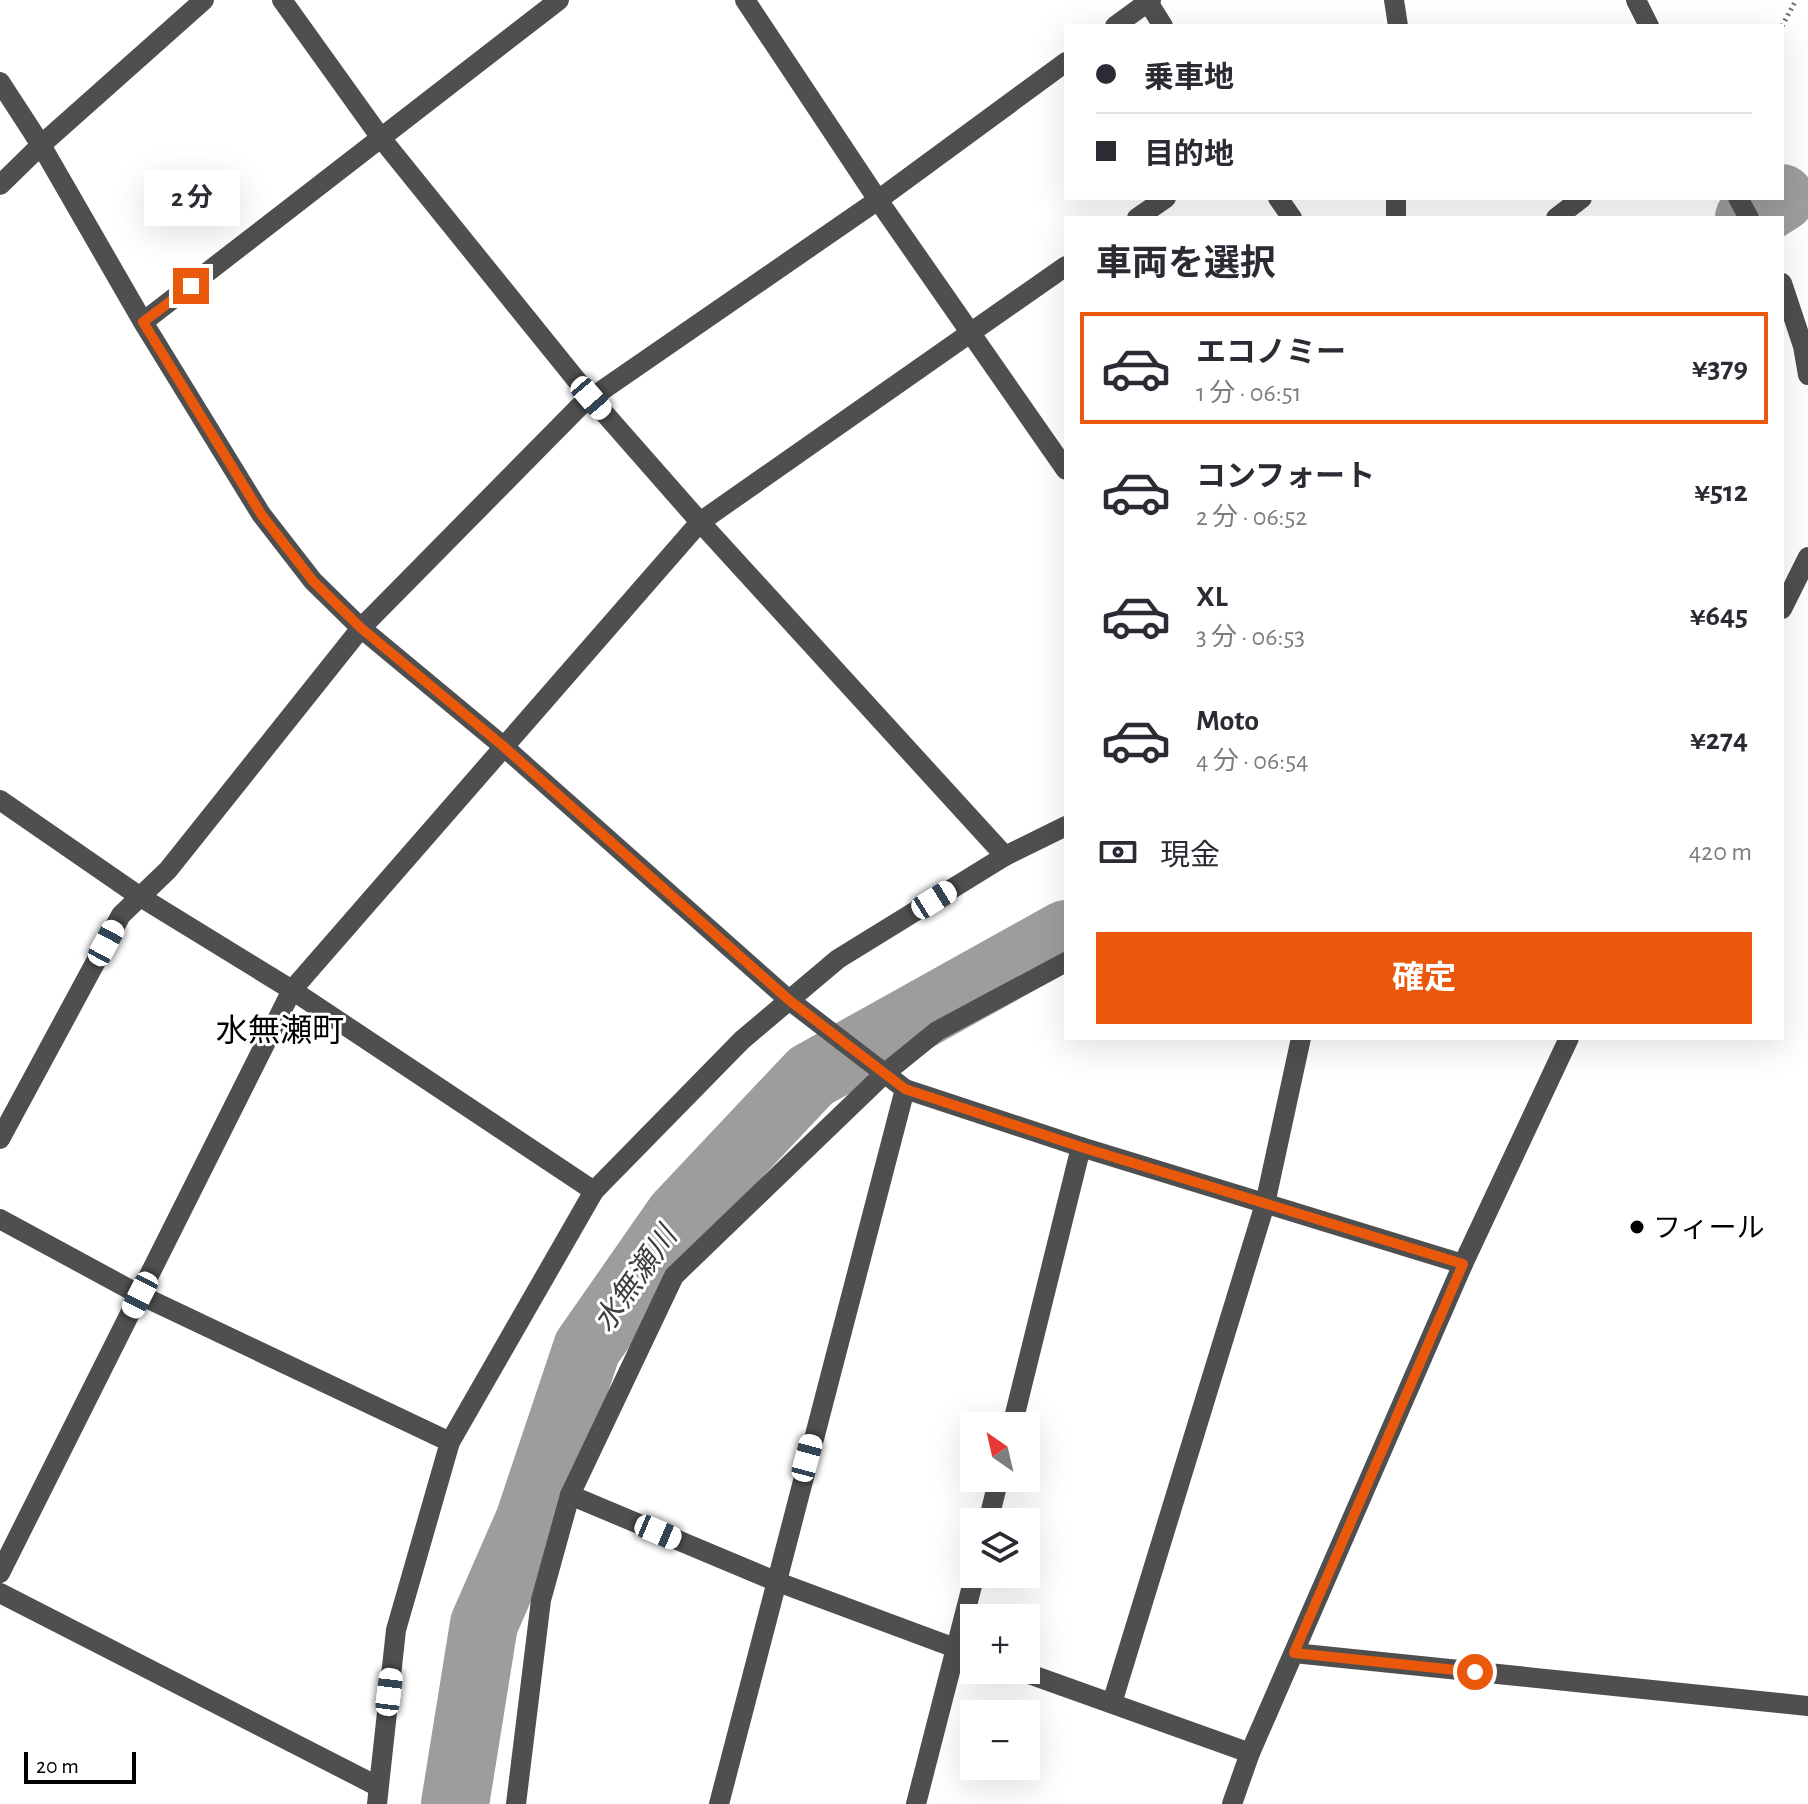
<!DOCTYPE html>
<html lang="ja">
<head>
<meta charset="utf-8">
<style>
  :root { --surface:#fff; --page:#f7f7f7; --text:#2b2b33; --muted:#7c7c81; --line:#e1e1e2; --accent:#ea580c }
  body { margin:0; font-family:"Alegreya Sans","Noto Sans JP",sans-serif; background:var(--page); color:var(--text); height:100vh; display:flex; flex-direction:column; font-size:30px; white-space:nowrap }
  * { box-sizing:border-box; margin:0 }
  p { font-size:26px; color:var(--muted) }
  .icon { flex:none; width:44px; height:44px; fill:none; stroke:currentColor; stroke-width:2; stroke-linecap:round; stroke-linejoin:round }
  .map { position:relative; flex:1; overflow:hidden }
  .drawer { position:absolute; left:1064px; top:216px; width:720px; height:824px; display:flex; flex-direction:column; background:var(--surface); border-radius:0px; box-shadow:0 8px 32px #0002 }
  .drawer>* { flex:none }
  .hud { position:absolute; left:1064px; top:24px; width:720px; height:176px; border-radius:0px; box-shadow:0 8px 32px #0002; display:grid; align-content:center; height:176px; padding:0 32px; background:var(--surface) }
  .needle { width:52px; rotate:326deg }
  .tools { position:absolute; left:960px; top:1412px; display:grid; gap:16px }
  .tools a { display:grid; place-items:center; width:80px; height:80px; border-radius:0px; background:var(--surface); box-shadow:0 8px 32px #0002; font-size:40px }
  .scale { position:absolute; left:24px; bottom:20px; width:112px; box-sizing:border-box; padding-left:8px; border:4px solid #000; border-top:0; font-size:22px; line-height:28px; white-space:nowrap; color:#000; -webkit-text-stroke:6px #fff; paint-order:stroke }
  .end { position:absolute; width:36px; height:36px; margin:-18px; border:10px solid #ea580c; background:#fff; box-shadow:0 0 0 4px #fff }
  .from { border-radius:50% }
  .bubble { position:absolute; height:56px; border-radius:0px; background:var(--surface); box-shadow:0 8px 32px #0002; font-size:26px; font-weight:700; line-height:56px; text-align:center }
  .car { position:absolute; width:24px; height:48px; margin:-24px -12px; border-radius:10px; box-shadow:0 0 6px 2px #0007; background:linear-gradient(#fff 24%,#345 0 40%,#fff 0 76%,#345 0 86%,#fff 0) }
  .hud b { display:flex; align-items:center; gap:28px; height:76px; font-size:30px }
  .hud b+b { border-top:2px solid var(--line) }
  .hud i { width:20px; height:20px; background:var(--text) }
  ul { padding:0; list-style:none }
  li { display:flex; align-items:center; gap:24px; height:112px; margin:0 16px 12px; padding:0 16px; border:4px solid transparent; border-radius:0px }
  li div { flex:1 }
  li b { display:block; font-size:30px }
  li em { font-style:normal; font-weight:700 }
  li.selected { border-color:var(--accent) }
  li>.icon { width:72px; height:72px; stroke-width:1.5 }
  h2 { padding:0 32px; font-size:36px; line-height:96px }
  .pay { display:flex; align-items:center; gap:20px; height:88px; padding:0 32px; font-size:30px }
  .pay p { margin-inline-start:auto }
  .primary-button { display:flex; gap:16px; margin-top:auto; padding:16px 32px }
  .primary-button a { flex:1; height:92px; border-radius:0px; background:var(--accent); color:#fff; font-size:32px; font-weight:700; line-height:92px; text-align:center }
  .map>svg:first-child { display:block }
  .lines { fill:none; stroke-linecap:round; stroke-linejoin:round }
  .river { stroke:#9d9d9d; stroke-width:68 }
  .path { stroke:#717171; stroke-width:5; stroke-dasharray:2 4; stroke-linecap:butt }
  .minor { stroke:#4f4f4f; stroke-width:20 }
  .route { stroke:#ea580c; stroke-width:10 }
  .poi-dot { fill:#000; stroke:#fff; stroke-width:3 }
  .labels { text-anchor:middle; stroke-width:6; stroke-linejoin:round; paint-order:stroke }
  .poi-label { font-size:28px; fill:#000; stroke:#fff; text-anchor:start }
  .water-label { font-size:30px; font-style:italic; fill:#3e3e3e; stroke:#fff }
  .quarter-label { font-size:32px; fill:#000; stroke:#fff }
</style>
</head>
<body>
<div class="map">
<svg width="1808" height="1804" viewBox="0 0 1808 1804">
  <rect width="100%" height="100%" fill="#fff"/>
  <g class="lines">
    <g class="river">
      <path d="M1749 218 1781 198"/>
      <path d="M455 1804 484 1624 529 1521 587 1348 679 1216 811 1076 1066 934"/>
    </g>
    <path class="path" d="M1782 26 1796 0"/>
    <g class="minor">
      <path d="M745 0 878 200 1066 470"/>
      <path d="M1151 0 1148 2 1163 26"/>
      <path d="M1394 0 1398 26"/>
      <path d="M1636 0 1649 26"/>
      <path d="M1115 26 1148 2 1146 0"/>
      <path d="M0 82 41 145 143 322 261 514 313 581 361 628 503 746 789 1000 905 1089 1081 1147 1463 1264"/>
      <path d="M0 185 41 145 204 0"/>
      <path d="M1278 198 1292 218"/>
      <path d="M1738 198 1749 218"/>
      <path d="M1137 218 1166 198"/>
      <path d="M1396 218V198"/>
      <path d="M1556 218 1582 198"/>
      <path d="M1782 283 1803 346 1808 375"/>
      <path d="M143 322 559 0"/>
      <path d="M1782 609 1808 557"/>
      <path d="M0 800 139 896 292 990 594 1191"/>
      <path d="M1005 856 700 522 591 398 878 200 1066 62"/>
      <path d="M0 1139 121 915 168 870 361 628 579 407 591 398 381 138 282 0"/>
      <path d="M0 1219 140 1295 450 1442"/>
      <path d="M1012 1426 1081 1147"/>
      <path d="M570 1495 775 1581 974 1655"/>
      <path d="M988 1522 999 1478"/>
      <path d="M0 1573 292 990 700 522 1066 266"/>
      <path d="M0 1593 377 1786"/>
      <path d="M1294 1653 1808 1706"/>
      <path d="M1018 1670 1250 1753"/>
      <path d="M1112 1703 1265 1204 1301 1038"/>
      <path d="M377 1804 396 1630 450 1442 594 1191 742 1040 838 959 1005 856 1066 826"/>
      <path d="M516 1804 541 1600 570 1495 674 1276 884 1074 937 1031 1066 962"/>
      <path d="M719 1804 905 1089"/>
      <path d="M916 1804 975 1574"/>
      <path d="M1232 1804 1250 1753 1463 1264 1569 1038"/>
    </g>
  </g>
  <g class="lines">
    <path class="route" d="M191 286 143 322 261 514 313 581 361 628 503 746 789 1000 905 1089 1081 1147 1463 1264 1294 1653 1475 1672"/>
  </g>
  <circle class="poi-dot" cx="1637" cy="1227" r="8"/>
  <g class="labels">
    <g class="poi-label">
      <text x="1653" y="1237">フィール</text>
    </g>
    <g class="water-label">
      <text transform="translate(635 1279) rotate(-55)" y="10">水無瀬川</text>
    </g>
    <g class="quarter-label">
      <text x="280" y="1041">水無瀬町</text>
    </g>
  </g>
</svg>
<div class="tools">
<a><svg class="needle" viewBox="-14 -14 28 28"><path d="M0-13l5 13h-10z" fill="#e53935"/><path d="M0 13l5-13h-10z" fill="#7c7c81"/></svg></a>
<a><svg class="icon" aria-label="layers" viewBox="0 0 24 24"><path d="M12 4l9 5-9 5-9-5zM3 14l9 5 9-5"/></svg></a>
<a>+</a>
<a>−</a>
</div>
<div class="scale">20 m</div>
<i class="end from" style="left:1475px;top:1672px"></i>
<i class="end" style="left:191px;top:286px"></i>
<div class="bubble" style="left:144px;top:170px;width:96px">2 分</div>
<i class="car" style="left:591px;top:398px;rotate:139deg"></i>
<i class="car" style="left:934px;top:900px;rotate:58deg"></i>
<i class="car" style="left:106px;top:943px;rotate:28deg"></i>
<i class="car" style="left:140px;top:1295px;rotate:207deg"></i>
<i class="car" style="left:807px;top:1458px;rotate:15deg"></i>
<i class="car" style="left:658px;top:1532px;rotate:113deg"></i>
<i class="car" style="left:389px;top:1692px;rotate:7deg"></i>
<div class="hud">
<b><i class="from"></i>乗車地</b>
<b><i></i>目的地</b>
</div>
<section class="drawer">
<h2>車両を選択</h2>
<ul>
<li class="selected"><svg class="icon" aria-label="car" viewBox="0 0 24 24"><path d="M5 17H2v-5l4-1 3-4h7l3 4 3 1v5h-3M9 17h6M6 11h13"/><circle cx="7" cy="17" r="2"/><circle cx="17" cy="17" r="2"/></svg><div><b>エコノミー</b><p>1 分 · 06:51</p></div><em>¥379</em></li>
<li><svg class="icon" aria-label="car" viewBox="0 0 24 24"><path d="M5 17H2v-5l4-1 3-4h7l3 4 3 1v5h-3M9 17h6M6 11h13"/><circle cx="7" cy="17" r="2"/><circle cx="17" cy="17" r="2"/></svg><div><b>コンフォート</b><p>2 分 · 06:52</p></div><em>¥512</em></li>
<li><svg class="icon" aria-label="car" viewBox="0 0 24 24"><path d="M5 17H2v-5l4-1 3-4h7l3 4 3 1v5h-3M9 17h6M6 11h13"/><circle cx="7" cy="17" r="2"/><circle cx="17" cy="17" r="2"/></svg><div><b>XL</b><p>3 分 · 06:53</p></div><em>¥645</em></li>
<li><svg class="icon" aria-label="car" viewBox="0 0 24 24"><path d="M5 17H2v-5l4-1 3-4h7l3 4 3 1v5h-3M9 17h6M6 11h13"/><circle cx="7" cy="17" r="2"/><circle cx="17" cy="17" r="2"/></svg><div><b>Moto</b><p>4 分 · 06:54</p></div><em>¥274</em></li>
</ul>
<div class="pay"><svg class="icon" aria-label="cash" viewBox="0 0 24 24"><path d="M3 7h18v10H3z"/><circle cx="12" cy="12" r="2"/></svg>現金<p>420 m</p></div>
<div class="primary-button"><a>確定</a></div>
</section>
</div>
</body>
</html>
